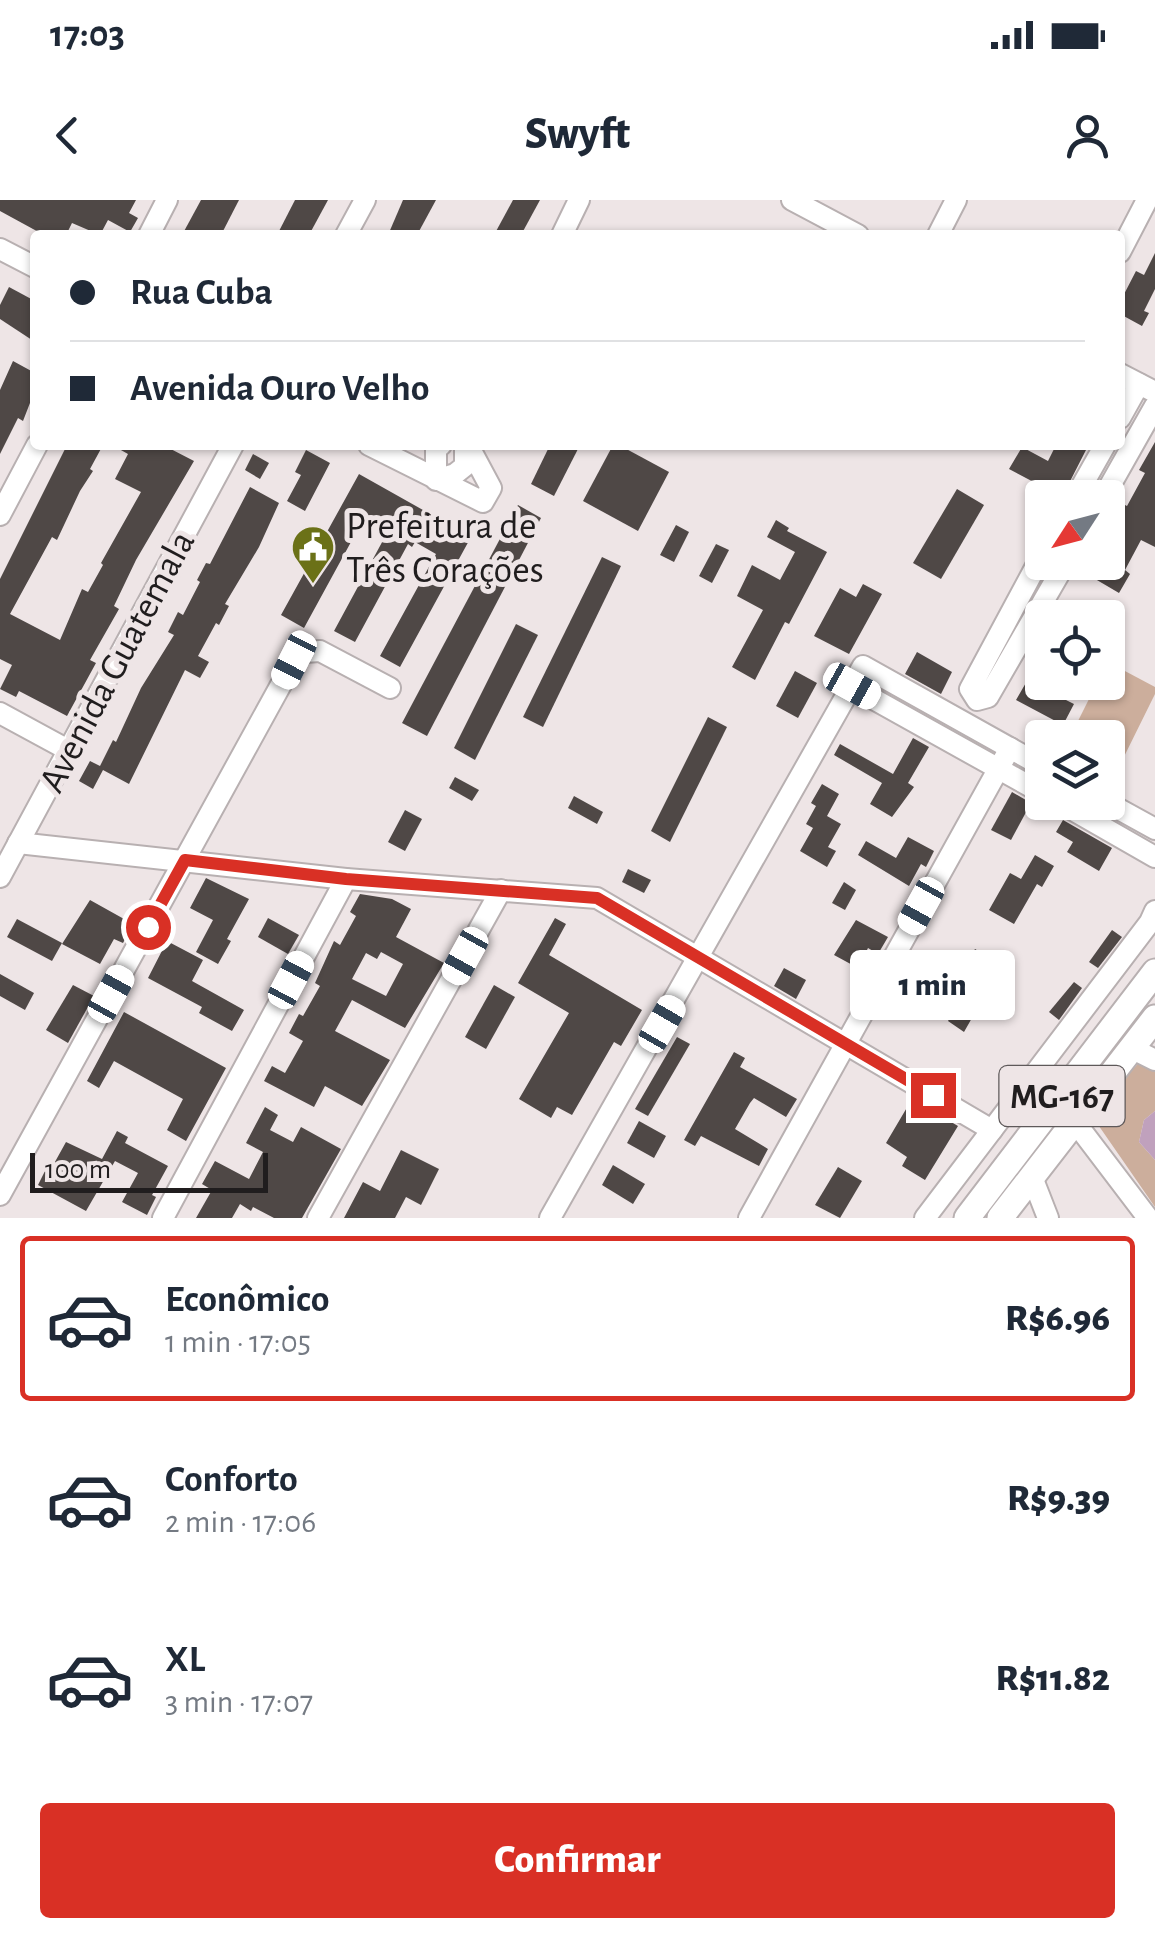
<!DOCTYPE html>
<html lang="pt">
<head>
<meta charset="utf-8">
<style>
  :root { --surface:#fff; --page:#f6f6f7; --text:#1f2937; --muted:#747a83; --line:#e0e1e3; --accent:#d93025 }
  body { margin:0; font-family:"Alegreya Sans",sans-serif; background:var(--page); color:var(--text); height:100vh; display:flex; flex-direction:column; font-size:38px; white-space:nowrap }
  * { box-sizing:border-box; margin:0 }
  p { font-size:32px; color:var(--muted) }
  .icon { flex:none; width:55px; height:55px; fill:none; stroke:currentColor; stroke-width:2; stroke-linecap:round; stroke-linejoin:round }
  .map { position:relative; height:1018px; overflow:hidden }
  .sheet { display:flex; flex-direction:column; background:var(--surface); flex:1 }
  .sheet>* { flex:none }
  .guide { position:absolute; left:30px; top:30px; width:1095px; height:220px; border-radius:10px; box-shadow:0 2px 8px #0004; display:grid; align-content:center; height:220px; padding:0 40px; background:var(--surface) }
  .needle { width:65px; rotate:234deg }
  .controls { position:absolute; left:1025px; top:280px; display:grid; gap:20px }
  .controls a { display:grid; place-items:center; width:100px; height:100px; border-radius:10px; background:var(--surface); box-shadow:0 2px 8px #0004; font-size:50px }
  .scale { position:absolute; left:30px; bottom:25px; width:238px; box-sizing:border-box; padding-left:10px; border:5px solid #201d1e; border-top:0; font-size:28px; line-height:35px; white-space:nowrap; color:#201d1e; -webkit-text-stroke:8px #eee5e6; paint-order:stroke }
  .end { position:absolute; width:45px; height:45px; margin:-22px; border:12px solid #d93025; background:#fff; box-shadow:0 0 0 5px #fff }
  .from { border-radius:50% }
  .bubble { position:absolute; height:70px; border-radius:10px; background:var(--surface); box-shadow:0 2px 8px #0004; font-size:32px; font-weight:800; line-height:70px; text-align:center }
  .car { position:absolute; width:30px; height:60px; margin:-30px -15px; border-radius:12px; box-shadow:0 0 8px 2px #0007; background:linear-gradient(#fff 24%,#345 0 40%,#fff 0 76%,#345 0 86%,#fff 0) }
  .guide b { display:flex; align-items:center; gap:35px; height:95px; font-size:38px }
  .guide b+b { border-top:2px solid var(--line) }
  .guide i { width:25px; height:25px; background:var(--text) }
  ul { padding:18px 0 0; list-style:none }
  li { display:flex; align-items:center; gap:30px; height:165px; margin:0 20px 15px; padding:0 20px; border:5px solid transparent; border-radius:10px }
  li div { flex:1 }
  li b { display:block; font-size:38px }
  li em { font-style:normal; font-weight:800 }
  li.on { border-color:var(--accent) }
  li>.icon { width:90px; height:90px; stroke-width:1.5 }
  .button { display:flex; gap:20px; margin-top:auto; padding:20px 40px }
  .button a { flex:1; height:115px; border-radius:10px; background:var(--accent); color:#fff; font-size:40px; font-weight:800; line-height:115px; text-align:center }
  .status { display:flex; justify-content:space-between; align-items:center; height:70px; padding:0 50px; background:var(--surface); direction:ltr }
  .status svg { height:28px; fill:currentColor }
  header { display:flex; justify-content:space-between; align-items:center; height:130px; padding:0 40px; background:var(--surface); font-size:45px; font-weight:800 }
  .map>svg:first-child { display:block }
  .green { fill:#ccae9c }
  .water { fill:#c0a1bd }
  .building { fill:#4f4846; fill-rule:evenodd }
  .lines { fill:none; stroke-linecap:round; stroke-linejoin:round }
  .minor-casing { stroke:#b8b0b1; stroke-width:24 }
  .major-casing { stroke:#b8b0b1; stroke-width:29 }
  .minor { stroke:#fff; stroke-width:20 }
  .major { stroke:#fff; stroke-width:25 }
  .route { stroke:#d93025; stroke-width:12 }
  .labels { text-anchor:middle; stroke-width:10; stroke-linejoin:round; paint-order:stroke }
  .shield { fill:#eee5e6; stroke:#5e595a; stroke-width:2.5 }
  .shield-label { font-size:35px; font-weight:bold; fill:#201d1e }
  .poi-label { font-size:38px; fill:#201d1e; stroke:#eee5e6; text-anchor:start }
  .street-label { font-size:38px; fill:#201d1e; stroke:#eee5e6 }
</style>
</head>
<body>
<div class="status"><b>17:03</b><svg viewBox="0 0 49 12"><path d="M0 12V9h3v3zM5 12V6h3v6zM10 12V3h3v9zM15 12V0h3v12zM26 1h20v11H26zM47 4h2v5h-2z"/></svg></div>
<header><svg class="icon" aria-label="back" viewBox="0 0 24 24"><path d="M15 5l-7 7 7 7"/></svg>Swyft<svg class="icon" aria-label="person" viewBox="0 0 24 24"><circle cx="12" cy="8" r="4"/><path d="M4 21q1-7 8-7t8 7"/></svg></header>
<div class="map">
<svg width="1155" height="1018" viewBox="0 0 1155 1018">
  <rect width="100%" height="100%" fill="#eee5e6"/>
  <g class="green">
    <path d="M1108 462 1155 487V494L1112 581 1108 578V538L1070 537 1097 483 1108 482Z"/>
    <path d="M1142 859 1155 867V911L1144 920 1139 942 1155 960V1007L1092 916Z"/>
  </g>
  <path class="water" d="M1155 911V960L1139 942 1144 920Z"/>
  <g class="building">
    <path d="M0 0H136L129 13 138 18 130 32 108 20 100 35 72 23 66 35H44L0 11Z"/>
    <path d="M201 0H239L221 35H182Z"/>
    <path d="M295 0H328L309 35H277Z"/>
    <path d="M403 0H436L417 35H388Z"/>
    <path d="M513 0H540L521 35H494Z"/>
    <path d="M1155 53V89L1144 111 1149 113 1142 126 1120 114V102L1136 71 1144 75Z"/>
    <path d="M9 87 35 101V142L0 119V105Z"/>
    <path d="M13 161 35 173V190L23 221 18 218 0 254V190Z"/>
    <path d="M1155 242V347L1141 340 1125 370 1130 374 1119 393 1085 373 1091 362H1108V328L1121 303 1127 306 1145 273 1139 270Z"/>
    <path d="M67 245H103L90 269 93 271 80 291 57 340 52 337 10 414 60 440 82 389 88 392 103 365 101 363 141 292 115 279 128 254 112 245H163L194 261 136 360 114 406 119 409 90 460 96 463 67 516 19 491 16 497 0 489 12 465 0 459V379Z"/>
    <path d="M550 245H580L554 296 531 284Z"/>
    <path d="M613 245H619L669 272 638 331 583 301Z"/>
    <path d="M1056 245H1077L1086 250 1062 297 1009 269 1022 247 1048 261Z"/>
    <path d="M306 250 330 263 305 311 287 301 301 275 295 272Z"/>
    <path d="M253 254 269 263 260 279 245 270Z"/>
    <path d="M359 274 471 337 400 467 380 456 436 354 415 342 412 347 408 344 355 442 334 431 387 333 363 320 304 428 281 415Z"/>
    <path d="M250 287 279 303 259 347 225 404 229 406 219 425 216 423 198 456 209 462 200 478 185 470 129 584 103 570 93 589 79 581 90 561 100 566 113 540 116 542 141 488 174 435 168 432 178 412 183 415 200 382 197 380 206 363 210 364Z"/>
    <path d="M957 289 984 305 941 379 913 363Z"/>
    <path d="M518 305 541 318 427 536 402 523Z"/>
    <path d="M776 320 789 328 787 331 827 352 789 424 785 422 755 480 732 467 763 410 737 396 752 365 780 380 795 352 767 337Z"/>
    <path d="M676 325 689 332 674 362 660 355Z"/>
    <path d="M716 344 729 350 712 383 699 376Z"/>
    <path d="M602 357 621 366 543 527 523 517Z"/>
    <path d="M863 384 882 394 849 454 814 436 840 388 856 397Z"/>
    <path d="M516 424 538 435 475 560 454 548Z"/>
    <path d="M917 452 952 472 941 494 905 474Z"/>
    <path d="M1042 455V482H1068L1060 497 1074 504 1063 525 1016 500Z"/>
    <path d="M795 471 817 483 798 518 776 506Z"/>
    <path d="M708 517 727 527 670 642 651 631Z"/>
    <path d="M913 538 929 547 908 583 914 587 892 617 870 604 882 583 834 555 840 544 893 574Z"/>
    <path d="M455 577 479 590 472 601 449 588Z"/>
    <path d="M822 584 839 594 827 616 841 624 828 647 836 651 827 667 800 651 813 628 806 624 816 606 811 603Z"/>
    <path d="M1012 592 1031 603 1011 640 991 630Z"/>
    <path d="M574 596 603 612 597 624 568 608Z"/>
    <path d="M405 610 422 619 405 651 388 642Z"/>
    <path d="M1063 620 1112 648 1099 671 1067 652 1073 642 1056 632Z"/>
    <path d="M908 637 934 651 926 667 921 664 909 686 858 655 866 641 896 658Z"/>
    <path d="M1035 655 1054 666 1042 687 1037 684 1014 724 989 710 1010 673 1021 679Z"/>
    <path d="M628 669 651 680 644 693 622 682Z"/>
    <path d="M206 678 249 699 227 739 231 741 218 764 196 752 213 720 190 708Z"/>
    <path d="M844 682 856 690 845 710 832 703Z"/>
    <path d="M360 694 392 699 411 709 396 737 444 763 405 828 352 800 335 831 390 860 362 906 325 886 314 907 264 881 272 866 285 873 303 841 289 833 299 814 303 816 320 786 315 783 334 741 340 745 356 716 350 712ZM381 752 403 764 386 796 352 779 366 753 377 759Z"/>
    <path d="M90 700 133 724 123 743 114 739 100 764 62 744Z"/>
    <path d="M268 718 299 735 288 754 258 737Z"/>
    <path d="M555 718 566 724 549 755 642 810 621 846 614 842 572 915 557 907 551 918 519 899 569 813 518 783Z"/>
    <path d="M17 719 62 743 52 761 7 737Z"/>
    <path d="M856 720 888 737 878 754 868 748 858 768 834 755Z"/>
    <path d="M1112 730 1122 737 1098 768 1089 762Z"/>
    <path d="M167 741 203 760 192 781 244 810 232 831 199 813 202 807 148 778Z"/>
    <path d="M975 749 1002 765 964 832 948 821 963 798 933 778 943 761 962 772Z"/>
    <path d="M784 768 806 780 796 799 774 786Z"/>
    <path d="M0 774 34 793 25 810 0 796Z"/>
    <path d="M1074 782 1082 788 1059 820 1049 812Z"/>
    <path d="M73 785 94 796 68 843 46 830Z"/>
    <path d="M494 785 515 797 486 849 465 837Z"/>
    <path d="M124 812 226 868 186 941 167 930 183 899 114 861 99 888 87 881Z"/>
    <path d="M677 837 690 844 648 916 635 909Z"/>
    <path d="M734 852 745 858 740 867 797 899 786 917 754 898 750 903 735 929 768 949 759 966 701 936 695 946 684 940Z"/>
    <path d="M912 899 958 926 925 980 902 966 907 957 886 943Z"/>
    <path d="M265 907 278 915 270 930 293 942 301 927 341 949 302 1018H274L253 1007 251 1011 240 1004 232 1018H196L212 990 202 984 215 961 249 979 263 952 246 943Z"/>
    <path d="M639 921 666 936 654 958 627 943Z"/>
    <path d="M117 931 128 937 125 943 168 966 152 995 156 997 147 1015 122 1002 138 973 115 961 86 1011 38 985 47 967 51 969 66 942 102 959Z"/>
    <path d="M401 950 439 969 421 1005 406 997 395 1018H344L363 982 380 991Z"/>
    <path d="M613 965 645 984 633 1004 602 985Z"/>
    <path d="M838 967 862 981 840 1018 815 1005Z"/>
  </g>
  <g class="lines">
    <g class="minor-casing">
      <g id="minor">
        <path d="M792 0 858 35"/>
        <path d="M149 35 167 0"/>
        <path d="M346 35 365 0"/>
        <path d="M562 35 579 0"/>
        <path d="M938 35 956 0"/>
        <path d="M0 49 35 67"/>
        <path d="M1120 52 1147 0"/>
        <path d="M1120 174 1155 192"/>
        <path d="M1120 218 1139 184"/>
        <path d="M369 245 483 302 491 288 468 245"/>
        <path d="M441 245 436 249V280L455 274 465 266V245"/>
        <path d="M1075 298 1105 245"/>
        <path d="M1103 298 1155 206"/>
        <path d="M0 315 37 245"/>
        <path d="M1042 355 970 489 977 500 988 497 1066 362"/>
        <path d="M852 487 1042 593"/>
        <path d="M0 513 68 550"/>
        <path d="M1059 602 1155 657"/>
        <path d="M1106 602 1155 629"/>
        <path d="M18 643 346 679 597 698 992 930"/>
        <path d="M0 677 233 245"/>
        <path d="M1131 848 1155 860"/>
        <path d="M1075 922 1148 1018"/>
        <path d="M1032 977 1048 1018"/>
        <path d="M0 995 294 461 305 452 320 451 390 488"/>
        <path d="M163 1018 346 679"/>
        <path d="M318 1018 501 690"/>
        <path d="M550 1018 863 466 1042 566"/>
        <path d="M749 1018 1010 548"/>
        <path d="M925 1018 1150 722 1155 711"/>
      </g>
    </g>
    <g class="major-casing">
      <g id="major">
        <path d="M967 1018 1155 772"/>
        <path d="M1000 1018 1155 818"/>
      </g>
    </g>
    <use href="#minor" class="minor"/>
    <use href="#major" class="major"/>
  </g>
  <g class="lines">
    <path class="route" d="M148 727 185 660 346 679 597 698 933 895"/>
  </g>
  <defs>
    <g id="civic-pin" transform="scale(2.25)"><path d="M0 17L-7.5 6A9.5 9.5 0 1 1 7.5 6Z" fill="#6b7117" stroke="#eee5e6"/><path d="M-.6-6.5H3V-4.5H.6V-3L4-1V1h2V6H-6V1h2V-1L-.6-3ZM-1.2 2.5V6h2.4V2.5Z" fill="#fff"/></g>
  </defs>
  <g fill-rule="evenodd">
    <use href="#civic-pin" x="313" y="347"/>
  </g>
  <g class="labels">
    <rect class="shield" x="999.5" y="866" width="125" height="60" rx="8"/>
    <g class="shield-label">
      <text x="1062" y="908">MG-167</text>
    </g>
    <g class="poi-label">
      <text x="346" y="338">Prefeitura de<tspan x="346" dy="44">Três Corações</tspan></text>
    </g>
    <g class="street-label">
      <text transform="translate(116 461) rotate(-62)" y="13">Avenida Guatemala</text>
    </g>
  </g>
</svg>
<div class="controls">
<a><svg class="needle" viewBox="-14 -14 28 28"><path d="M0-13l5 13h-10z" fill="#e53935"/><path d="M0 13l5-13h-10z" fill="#747a83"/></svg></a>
<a><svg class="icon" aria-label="locate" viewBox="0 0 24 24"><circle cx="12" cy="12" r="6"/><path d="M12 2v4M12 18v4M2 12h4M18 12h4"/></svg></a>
<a><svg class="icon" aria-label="layers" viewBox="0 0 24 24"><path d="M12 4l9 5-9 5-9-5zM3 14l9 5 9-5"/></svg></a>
</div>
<div class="scale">100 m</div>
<i class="end from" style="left:148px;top:727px"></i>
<i class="end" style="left:933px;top:895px"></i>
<div class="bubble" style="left:850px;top:750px;width:165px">1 min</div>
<i class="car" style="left:294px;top:460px;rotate:207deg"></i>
<i class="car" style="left:852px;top:486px;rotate:119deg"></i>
<i class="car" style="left:921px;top:706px;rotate:209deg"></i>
<i class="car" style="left:465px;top:756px;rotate:209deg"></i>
<i class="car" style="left:291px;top:780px;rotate:28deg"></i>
<i class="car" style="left:111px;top:794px;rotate:29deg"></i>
<i class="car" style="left:662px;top:824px;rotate:30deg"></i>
<div class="guide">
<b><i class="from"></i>Rua Cuba</b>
<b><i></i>Avenida Ouro Velho</b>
</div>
</div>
<section class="sheet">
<ul>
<li class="on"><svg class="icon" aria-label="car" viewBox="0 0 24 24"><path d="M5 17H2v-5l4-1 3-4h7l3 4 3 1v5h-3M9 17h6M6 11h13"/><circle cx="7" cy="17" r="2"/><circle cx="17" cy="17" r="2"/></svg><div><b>Econômico</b><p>1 min · 17:05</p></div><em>R$6.96</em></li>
<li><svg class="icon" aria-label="car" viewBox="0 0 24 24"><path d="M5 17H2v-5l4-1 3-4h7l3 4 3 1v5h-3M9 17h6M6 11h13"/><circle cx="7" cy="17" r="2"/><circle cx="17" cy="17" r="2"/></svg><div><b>Conforto</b><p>2 min · 17:06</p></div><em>R$9.39</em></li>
<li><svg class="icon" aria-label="car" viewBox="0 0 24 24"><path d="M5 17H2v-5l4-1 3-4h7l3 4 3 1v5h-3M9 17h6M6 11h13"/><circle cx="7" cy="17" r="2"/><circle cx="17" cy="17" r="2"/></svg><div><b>XL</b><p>3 min · 17:07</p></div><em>R$11.82</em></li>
</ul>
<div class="button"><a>Confirmar</a></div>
</section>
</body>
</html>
